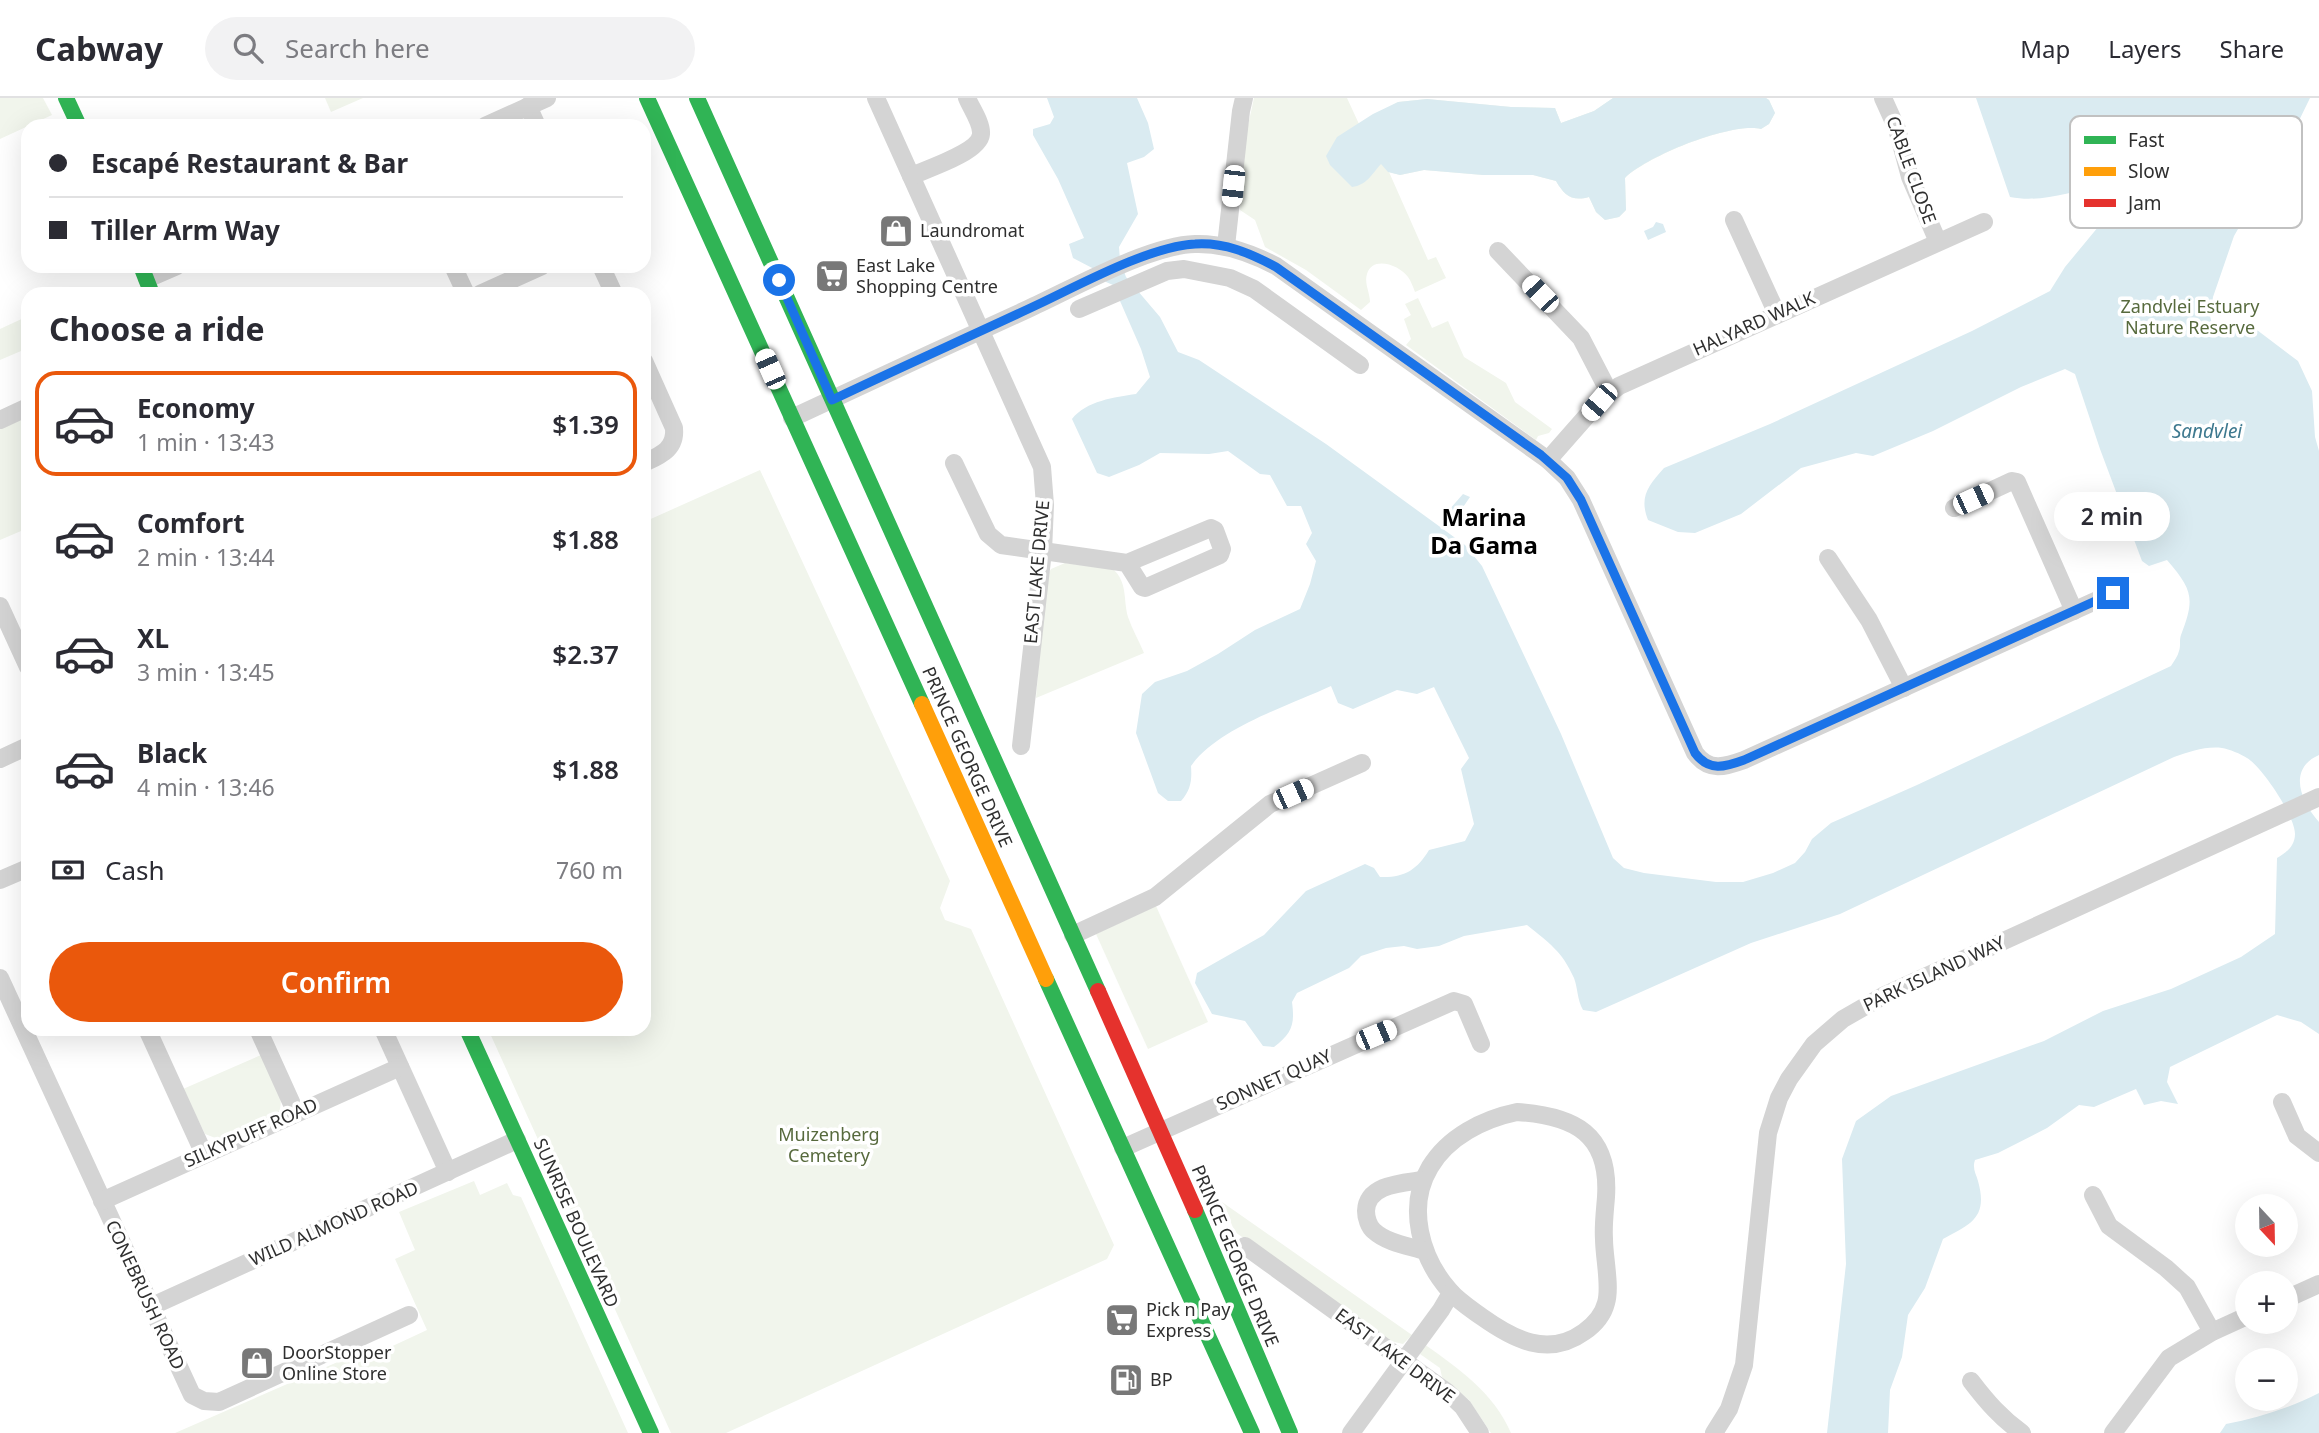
<!DOCTYPE html>
<html lang="en">
<head>
<meta charset="utf-8">
<style>
  :root { --surface:#fff; --page:#f2f2f3; --text:#2b2b33; --muted:#7c7c81; --line:#e1e1e2; --accent:#ea580c }
  body { margin:0; font-family:"Noto Sans",sans-serif; background:var(--page); color:var(--text); height:100vh; display:flex; flex-direction:column; font-size:26px; white-space:nowrap }
  * { box-sizing:border-box; margin:0 }
  p { font-size:23px; color:var(--muted) }
  .icon { flex:none; width:38px; height:38px; fill:none; stroke:currentColor; stroke-width:2; stroke-linecap:round; stroke-linejoin:round }
  .map { position:relative; flex:1; overflow:hidden }
  .side { position:absolute; left:21px; top:189px; width:630px; height:749px; display:flex; flex-direction:column; background:var(--surface); border-radius:21px; box-shadow:0 7px 28px #0002 }
  .side>* { flex:none }
  .top-card { position:absolute; left:21px; top:21px; width:630px; height:154px; border-radius:21px; box-shadow:0 7px 28px #0002; display:grid; align-content:center; height:154px; padding:0 28px; background:var(--surface) }
  .needle { width:46px; rotate:158deg }
  .controls { position:absolute; left:2235px; top:1096px; display:grid; gap:14px }
  .controls a { display:grid; place-items:center; width:63px; height:63px; border-radius:50%; background:var(--surface); box-shadow:0 7px 28px #0002; font-size:35px }
  .end { position:absolute; width:32px; height:32px; margin:-16px; border:9px solid #1a73e8; background:#fff; box-shadow:0 0 0 4px #fff }
  .from { border-radius:50% }
  .bubble { position:absolute; height:49px; border-radius:24px; background:var(--surface); box-shadow:0 7px 28px #0002; font-size:23px; font-weight:600; line-height:49px; text-align:center }
  .car { position:absolute; width:21px; height:42px; margin:-21px -10px; border-radius:9px; box-shadow:0 0 5px 2px #0007; background:linear-gradient(#fff 24%,#345 0 40%,#fff 0 76%,#345 0 86%,#fff 0) }
  .top-card b { display:flex; align-items:center; gap:24px; height:66px; font-size:26px }
  .top-card b+b { border-top:2px solid var(--line) }
  .top-card i { width:18px; height:18px; background:var(--text) }
  ul { padding:0; list-style:none }
  li { display:flex; align-items:center; gap:21px; height:105px; margin:0 14px 10px; padding:0 14px; border:4px solid transparent; border-radius:21px }
  li div { flex:1 }
  li b { display:block; font-size:26px }
  li em { font-style:normal; font-weight:600 }
  li.current { border-color:var(--accent) }
  li>.icon { width:63px; height:63px; stroke-width:1.5 }
  h2 { padding:0 28px; font-size:32px; line-height:84px }
  .pay { display:flex; align-items:center; gap:18px; height:77px; padding:0 28px; font-size:26px }
  .pay p { margin-inline-start:auto }
  .button { display:flex; gap:14px; margin-top:auto; padding:14px 28px }
  .button a { flex:1; height:80px; border-radius:42px; background:var(--accent); color:#fff; font-size:28px; font-weight:600; line-height:80px; text-align:center }
  header { display:flex; align-items:center; gap:42px; box-sizing:border-box; height:98px; padding:0 35px; background:var(--surface); border-bottom:2px solid var(--line) }
  header strong { font-size:33px }
  nav { display:flex; gap:38px; margin-inline-start:auto; font-size:24px }
  .search { width:490px; height:63px; background:var(--page); display:flex; align-items:center; gap:18px; box-sizing:border-box; padding:0 24px; border-radius:38px; color:var(--muted); font-size:26px }
  .map>svg:first-child { display:block }
  .green { fill:#f1f5ec }
  .water { fill:#daebf1 }
  .lines { fill:none; stroke-linecap:round; stroke-linejoin:round }
  .street { stroke:#d4d4d4; stroke-width:18 }
  .fast { stroke:#30b455; stroke-width:16 }
  .slow { stroke:#ff9f0a; stroke-width:16 }
  .jam { stroke:#e5322d; stroke-width:16 }
  .route { stroke:#1a73e8; stroke-width:9 }
  .labels { text-anchor:middle; stroke-width:7; stroke-linejoin:round; paint-order:stroke }
  .street-label { font-size:18px; fill:#2f2f2f; stroke:#fff }
  .poi-label { font-size:18px; fill:#2f2f2f; stroke:#fff; text-anchor:start }
  .park-label { font-size:18px; fill:#576a3d; stroke:#fff }
  .water-label { font-size:19px; font-style:italic; fill:#3e798f; stroke:#fff }
  .district-label { font-size:24px; font-weight:bold; fill:#000; stroke:#fff }
  .key { fill:#fff; stroke:#c1c1c1; stroke-width:2 }
  .key-label { font-size:19px; fill:#2f2f2f }
</style>
</head>
<body>
<header>
<strong>Cabway</strong>
<div class="search"><svg class="icon" aria-label="search" viewBox="0 0 24 24"><circle cx="10" cy="10" r="6"/><path d="M15 15l6 6"/></svg>Search here</div>
<nav><a>Map</a><a>Layers</a><a>Share</a></nav>
</header>
<div class="map">
<svg width="2319" height="1335" viewBox="0 0 2319 1335">
  <rect width="100%" height="100%" fill="#fff"/>
  <g class="green">
    <path d="M0 0H43L52 17 0 41Z"/>
    <path d="M325 0H363L331 14Z"/>
    <path d="M1254 0H1347L1359 26 1398 4 1427 1 1511 9 1555 10 1561 25 1594 13 1613 0H1766L1769 2 1775 15 1769 26 1761 31C1731 24 1648 58 1625 80L1626 112 1619 119 1605 122 1596 114 1589 99C1572 104 1564 97 1556 83L1533 77H1483L1424 72 1400 77 1389 74 1428 162 1436 159 1446 180 1415 194C1413 189 1411 183 1408 179 1400 167 1372 157 1367 176 1364 185 1370 195 1370 204L1361 212 1306 172 1265 149 1255 122 1240 112 1242 55Z"/>
    <path d="M1418 200 1432 230 1448 223 1464 259 1506 285 1515 304 1552 331 1549 335 1538 338 1536 342 1406 247 1411 241 1404 221 1411 217 1405 206Z"/>
    <path d="M28 218V250L0 262V231Z"/>
    <path d="M28 316V430L0 442V329Z"/>
    <path d="M760 372 950 783 940 810 945 822 971 831 1114 1147 1107 1161 726 1335H671L488 931H644V424Z"/>
    <path d="M1065 465 1113 471C1128 485 1123 501 1128 519 1132 531 1139 543 1144 555L1036 600 1046 480 1051 471Z"/>
    <path d="M1156 808 1208 924 1148 951 1096 836Z"/>
    <path d="M261 957C269 974 286 996 279 1014L218 1041 205 1036 183 991Z"/>
    <path d="M474 1083 480 1097 507 1085 513 1097 521 1099 628 1335H175L372 1249 384 1252 427 1232 395 1161 415 1152 399 1114Z"/>
    <path d="M1222 1104 1412 1237 1403 1246 1390 1243 1235 1134Z"/>
    <path d="M1424 1246C1458 1270 1494 1295 1511 1335H1491L1469 1302 1442 1279 1440 1270 1420 1256Z"/>
  </g>
  <g class="water">
    <path d="M1047 0H1137L1148 25 1154 51 1144 59 1127 65 1138 116 1119 149 1120 162 1126 179 1160 219 1178 254 1199 262 1326 346 1465 447 1482 468 1561 636 1613 760 1624 770 1644 775 1716 784H1743L1773 775 1795 765 1805 754 1812 741 1831 725 1917 687 2171 568C2174 563 2178 558 2179 553 2181 548 2179 542 2181 537 2195 501 2193 492 2167 462L2149 468 2142 463 2100 351 2075 276 2065 271 2021 289 1933 333 1873 358 1856 355 1801 370 1741 416 1695 435 1678 434 1648 422C1639 399 1648 388 1664 370L1770 326 1972 233 2050 193 2065 169 2113 111 2115 102 2109 92 2101 88C2070 94 2041 105 2010 99L1976 0H2310L2290 41 2234 138 2213 199 2210 218 2212 226 2257 232 2298 263 2312 293 2315 339 2319 353V657C2287 671 2301 704 2319 724V936L2301 924 2277 917 2170 969 2167 984 2178 1006 2161 1003 2144 1007 2136 991 2094 1009 2079 1007 2047 1030 1998 1055 1975 1062C1972 1070 1976 1076 1978 1083 1988 1119 1972 1126 1943 1141L1925 1190 1908 1217 1902 1259 1890 1292 1888 1335H1827L1846 1166 1842 1061 1856 1023 1891 998 2044 943 2103 913 2171 891 2241 859 2275 836 2277 760C2286 755 2295 748 2295 736 2295 718 2262 669 2247 660 2241 656 2229 651 2222 650 2205 648 2190 654 2174 659L1840 816 1751 845 1596 914 1583 912C1577 901 1578 891 1574 880 1562 853 1549 845 1527 827L1464 838 1439 848 1417 851 1404 848 1386 850 1361 858 1349 870 1297 895 1292 904C1295 927 1292 935 1274 949L1263 948 1245 923 1212 916 1195 885 1197 875 1264 837 1306 793 1365 766 1374 770 1380 779C1404 780 1417 772 1429 752L1465 743 1474 726 1461 671 1469 660 1434 589 1417 596 1397 592 1353 611 1338 605 1331 588C1288 608 1218 630 1191 668 1192 682 1191 692 1181 703H1168L1158 695 1136 635 1142 596 1155 584 1187 573 1218 556 1255 532 1300 511 1310 486 1316 463 1306 446 1312 435 1301 408H1287L1270 377 1260 376 1228 353 1209 356 1160 355 1139 367 1109 379 1097 375 1072 321C1086 303 1115 299 1136 296L1150 279 1141 251 1113 187 1106 184 1096 172 1073 160 1069 146 1084 140 1058 81 1033 37V31L1050 26 1054 19Z"/>
    <path d="M1613 0H1766L1769 2 1775 15 1769 26 1761 31C1731 24 1647 58 1625 80L1626 112 1619 119 1605 122 1596 114 1589 99C1572 104 1564 97 1556 83L1533 77H1483L1424 72 1400 77 1388 74 1381 66C1371 77 1367 87 1352 89L1330 67 1326 58 1337 39 1373 16 1398 4 1427 1 1511 9 1555 10 1561 25 1594 13Z"/>
    <path d="M1656 124 1663 126 1666 134 1648 142 1644 133 1653 129Z"/>
    <path d="M1463 396 1470 399 1457 418 1449 412Z"/>
    <path d="M2319 1295V1335H2220L2226 1326C2258 1320 2290 1310 2319 1295Z"/>
  </g>
  <g class="lines">
    <g class="street">
      <path d="M876 0 1042 369 1045 407 1043 453 1021 648"/>
      <path d="M1883 0 1897 31 1910 79 1938 144"/>
      <path d="M528 8 537 28"/>
      <path d="M485 28 547 0"/>
      <path d="M911 78C927 71 980 54 981 36 982 25 971 10 967 0"/>
      <path d="M1734 122 1777 216"/>
      <path d="M1226 148 1241 13 1244 0"/>
      <path d="M1498 153 1581 240 1609 294"/>
      <path d="M453 168 466 196"/>
      <path d="M601 168 614 196"/>
      <path d="M147 181 177 168"/>
      <path d="M480 196 542 168"/>
      <path d="M1079 211 1167 173 1184 171 1230 180 1254 191 1360 267"/>
      <path d="M644 263 674 330C676 351 661 357 644 365"/>
      <path d="M792 320C871 283 949 247 1028 211 1072 191 1149 147 1195 146 1224 145 1251 155 1276 168L1548 362 1567 380 1581 402 1695 655C1709 674 1725 669 1744 662L2113 495"/>
      <path d="M0 322 28 309"/>
      <path d="M1548 362 1599 304 1619 288 1984 124"/>
      <path d="M954 365 988 436 1001 447 1127 465 1211 430 1215 432 1222 451 1220 457 1145 490 1142 489 1127 465"/>
      <path d="M1954 410 2012 383 2017 384 2074 513"/>
      <path d="M1828 460 1869 522 1904 590"/>
      <path d="M0 508 28 569"/>
      <path d="M0 661 28 648"/>
      <path d="M0 782 28 770"/>
      <path d="M1073 837 1155 799 1270 706 1362 665"/>
      <path d="M0 880 192 1297 204 1303 219 1304 409 1217"/>
      <path d="M147 931 204 1056"/>
      <path d="M258 931 296 1015"/>
      <path d="M383 931 448 1074"/>
      <path d="M2282 1004 2297 1038 2319 1055"/>
      <path d="M1517 1014C1575 1018 1610 1036 1606 1099 1605 1113 1603 1127 1604 1141 1604 1159 1611 1189 1606 1205 1603 1217 1594 1227 1584 1234 1548 1260 1513 1241 1482 1219 1471 1211 1458 1203 1449 1192 1421 1160 1406 1109 1430 1069 1448 1039 1483 1021 1517 1014Z"/>
      <path d="M1123 1050 1454 903 1464 906 1481 946"/>
      <path d="M1422 1082C1403 1085 1367 1086 1366 1113 1366 1120 1369 1129 1374 1133 1387 1145 1409 1148 1425 1153"/>
      <path d="M2093 1097 2109 1128 2166 1170 2187 1189 2212 1234"/>
      <path d="M102 1103 400 969"/>
      <path d="M1245 1148 1447 1294 1463 1309 1480 1335"/>
      <path d="M2286 1201 2319 1186"/>
      <path d="M150 1209 517 1042"/>
      <path d="M1971 1283C1987 1304 2001 1320 2022 1335"/>
      <path d="M1351 1335 1441 1212 1451 1195"/>
      <path d="M1714 1335 1729 1311 1744 1267 1768 1035 1779 1000 1789 981 1814 946 1843 921 1883 898 2319 699"/>
      <path d="M2113 1335 2169 1260 2212 1234 2247 1218"/>
    </g>
    <g class="fast">
      <path d="M66 0 79 28"/>
      <path d="M647 0 922 606"/>
      <path d="M697 0 1098 893"/>
      <path d="M141 168 152 196"/>
      <path d="M1046 881 1252 1335"/>
      <path d="M467 931 651 1335"/>
      <path d="M1195 1112 1290 1335"/>
    </g>
    <path class="slow" d="M922 606 1046 881"/>
    <path class="jam" d="M1098 893 1195 1112"/>
  </g>
  <g class="lines">
    <path class="route" d="M779 182 832 302C901 269 971 238 1041 205 1081 186 1151 148 1195 146 1224 144 1250 155 1276 169L1541 357 1567 380 1581 402 1695 655C1709 674 1725 669 1744 662L2113 495"/>
  </g>
  <defs>
    <g id="shop-square" transform="scale(1.75)"><rect x="-9" y="-9" width="18" height="18" rx="4" fill="#787878" stroke="#fff"/><path d="M-5-2.5h2.3a2.7 3.5 0 0 1 5.4 0H5L5.5 6h-11ZM-1.5-2.5h3a1.5 2.3 0 0 0-3 0Z" fill="#fff"/></g>
    <g id="supermarket-square" transform="scale(1.75)"><rect x="-9" y="-9" width="18" height="18" rx="4" fill="#787878" stroke="#fff"/><path d="M-6-5.5h2.5l.6 2H6L4.5 2H-2.5L-4.4-4H-6ZM-1.5 3.2a1.3 1.3 0 1 0 .1 0ZM3 3.2a1.3 1.3 0 1 0 .1 0Z" fill="#fff"/></g>
    <g id="fuel-square" transform="scale(1.75)"><rect x="-9" y="-9" width="18" height="18" rx="4" fill="#787878" stroke="#fff"/><path d="M-5.5-6h7V0h2V4h1.3V-2.5L3-4.5l.8-.8L6-3V5H2.5V1h-1V6h-7ZM-4.2-4.7v3.2H.2V-4.7Z" fill="#fff"/></g>
  </defs>
  <g fill-rule="evenodd">
    <use href="#shop-square" x="896" y="133"/>
    <use href="#supermarket-square" x="832" y="178"/>
    <use href="#supermarket-square" x="1122" y="1222"/>
    <use href="#shop-square" x="257" y="1265"/>
    <use href="#fuel-square" x="1126" y="1282"/>
  </g>
  <g class="labels">
    <g class="street-label">
      <text transform="translate(1911 72) rotate(70)" y="6">CABLE CLOSE</text>
      <text transform="translate(1754 226) rotate(-24)" y="6">HALYARD WALK</text>
      <text transform="translate(1037 474) rotate(-85)" y="6">EAST LAKE DRIVE</text>
      <text transform="translate(967 659) rotate(66)" y="6">PRINCE GEORGE DRIVE</text>
      <text transform="translate(1934 876) rotate(-25)" y="6">PARK ISLAND WAY</text>
      <text transform="translate(1274 982) rotate(-24)" y="6">SONNET QUAY</text>
      <text transform="translate(251 1035) rotate(-24)" y="6">SILKYPUFF ROAD</text>
      <text transform="translate(576 1125) rotate(66)" y="6">SUNRISE BOULEVARD</text>
      <text transform="translate(334 1126) rotate(-24)" y="6">WILD ALMOND ROAD</text>
      <text transform="translate(1235 1158) rotate(67)" y="6">PRINCE GEORGE DRIVE</text>
      <text transform="translate(145 1197) rotate(65)" y="6">CONEBRUSH ROAD</text>
      <text transform="translate(1395 1258) rotate(37)" y="6">EAST LAKE DRIVE</text>
    </g>
    <g class="poi-label">
      <text x="920" y="139">Laundromat</text>
      <text x="856" y="174">East Lake<tspan x="856" dy="21">Shopping Centre</tspan></text>
      <text x="1146" y="1218">Pick n Pay<tspan x="1146" dy="21">Express</tspan></text>
      <text x="282" y="1261">DoorStopper<tspan x="282" dy="21">Online Store</tspan></text>
      <text x="1150" y="1288">BP</text>
    </g>
    <g class="park-label">
      <text x="2190" y="215">Zandvlei Estuary<tspan x="2190" dy="21">Nature Reserve</tspan></text>
      <text x="829" y="1043">Muizenberg<tspan x="829" dy="21">Cemetery</tspan></text>
    </g>
    <g class="water-label">
      <text x="2207" y="340">Sandvlei</text>
    </g>
    <g class="district-label">
      <text x="1484" y="428">Marina<tspan x="1484" dy="28">Da Gama</tspan></text>
    </g>
  </g>
  <rect x="2070" y="18" width="232" height="112" rx="10" class="key"/>
  <rect x="2084" y="38" width="32" height="8" fill="#30b455"/>
  <rect x="2084" y="69" width="32" height="9" fill="#ff9f0a"/>
  <rect x="2084" y="101" width="32" height="8" fill="#e5322d"/>
  <g class="key-label">
    <text x="2128" y="49">Fast</text>
    <text x="2128" y="80">Slow</text>
    <text x="2128" y="112">Jam</text>
  </g>
</svg>
<div class="controls">
<a><svg class="needle" viewBox="-14 -14 28 28"><path d="M0-13l5 13h-10z" fill="#e53935"/><path d="M0 13l5-13h-10z" fill="#7c7c81"/></svg></a>
<a>+</a>
<a>−</a>
</div>
<i class="end from" style="left:779px;top:182px"></i>
<i class="end" style="left:2113px;top:495px"></i>
<div class="bubble" style="left:2054px;top:394px;width:116px">2 min</div>
<i class="car" style="left:1233px;top:88px;rotate:186deg"></i>
<i class="car" style="left:1540px;top:196px;rotate:316deg"></i>
<i class="car" style="left:770px;top:271px;rotate:336deg"></i>
<i class="car" style="left:1599px;top:304px;rotate:221deg"></i>
<i class="car" style="left:1973px;top:401px;rotate:65deg"></i>
<i class="car" style="left:1293px;top:696px;rotate:66deg"></i>
<i class="car" style="left:1376px;top:937px;rotate:67deg"></i>
<div class="top-card">
<b><i class="from"></i>Escapé Restaurant &amp; Bar</b>
<b><i></i>Tiller Arm Way</b>
</div>
<section class="side">
<h2>Choose a ride</h2>
<ul>
<li class="current"><svg class="icon" aria-label="car" viewBox="0 0 24 24"><path d="M5 17H2v-5l4-1 3-4h7l3 4 3 1v5h-3M9 17h6M6 11h13"/><circle cx="7" cy="17" r="2"/><circle cx="17" cy="17" r="2"/></svg><div><b>Economy</b><p>1 min · 13:43</p></div><em>$1.39</em></li>
<li><svg class="icon" aria-label="car" viewBox="0 0 24 24"><path d="M5 17H2v-5l4-1 3-4h7l3 4 3 1v5h-3M9 17h6M6 11h13"/><circle cx="7" cy="17" r="2"/><circle cx="17" cy="17" r="2"/></svg><div><b>Comfort</b><p>2 min · 13:44</p></div><em>$1.88</em></li>
<li><svg class="icon" aria-label="car" viewBox="0 0 24 24"><path d="M5 17H2v-5l4-1 3-4h7l3 4 3 1v5h-3M9 17h6M6 11h13"/><circle cx="7" cy="17" r="2"/><circle cx="17" cy="17" r="2"/></svg><div><b>XL</b><p>3 min · 13:45</p></div><em>$2.37</em></li>
<li><svg class="icon" aria-label="car" viewBox="0 0 24 24"><path d="M5 17H2v-5l4-1 3-4h7l3 4 3 1v5h-3M9 17h6M6 11h13"/><circle cx="7" cy="17" r="2"/><circle cx="17" cy="17" r="2"/></svg><div><b>Black</b><p>4 min · 13:46</p></div><em>$1.88</em></li>
</ul>
<div class="pay"><svg class="icon" aria-label="cash" viewBox="0 0 24 24"><path d="M3 7h18v10H3z"/><circle cx="12" cy="12" r="2"/></svg>Cash<p>760 m</p></div>
<div class="button"><a>Confirm</a></div>
</section>
</div>
</body>
</html>
